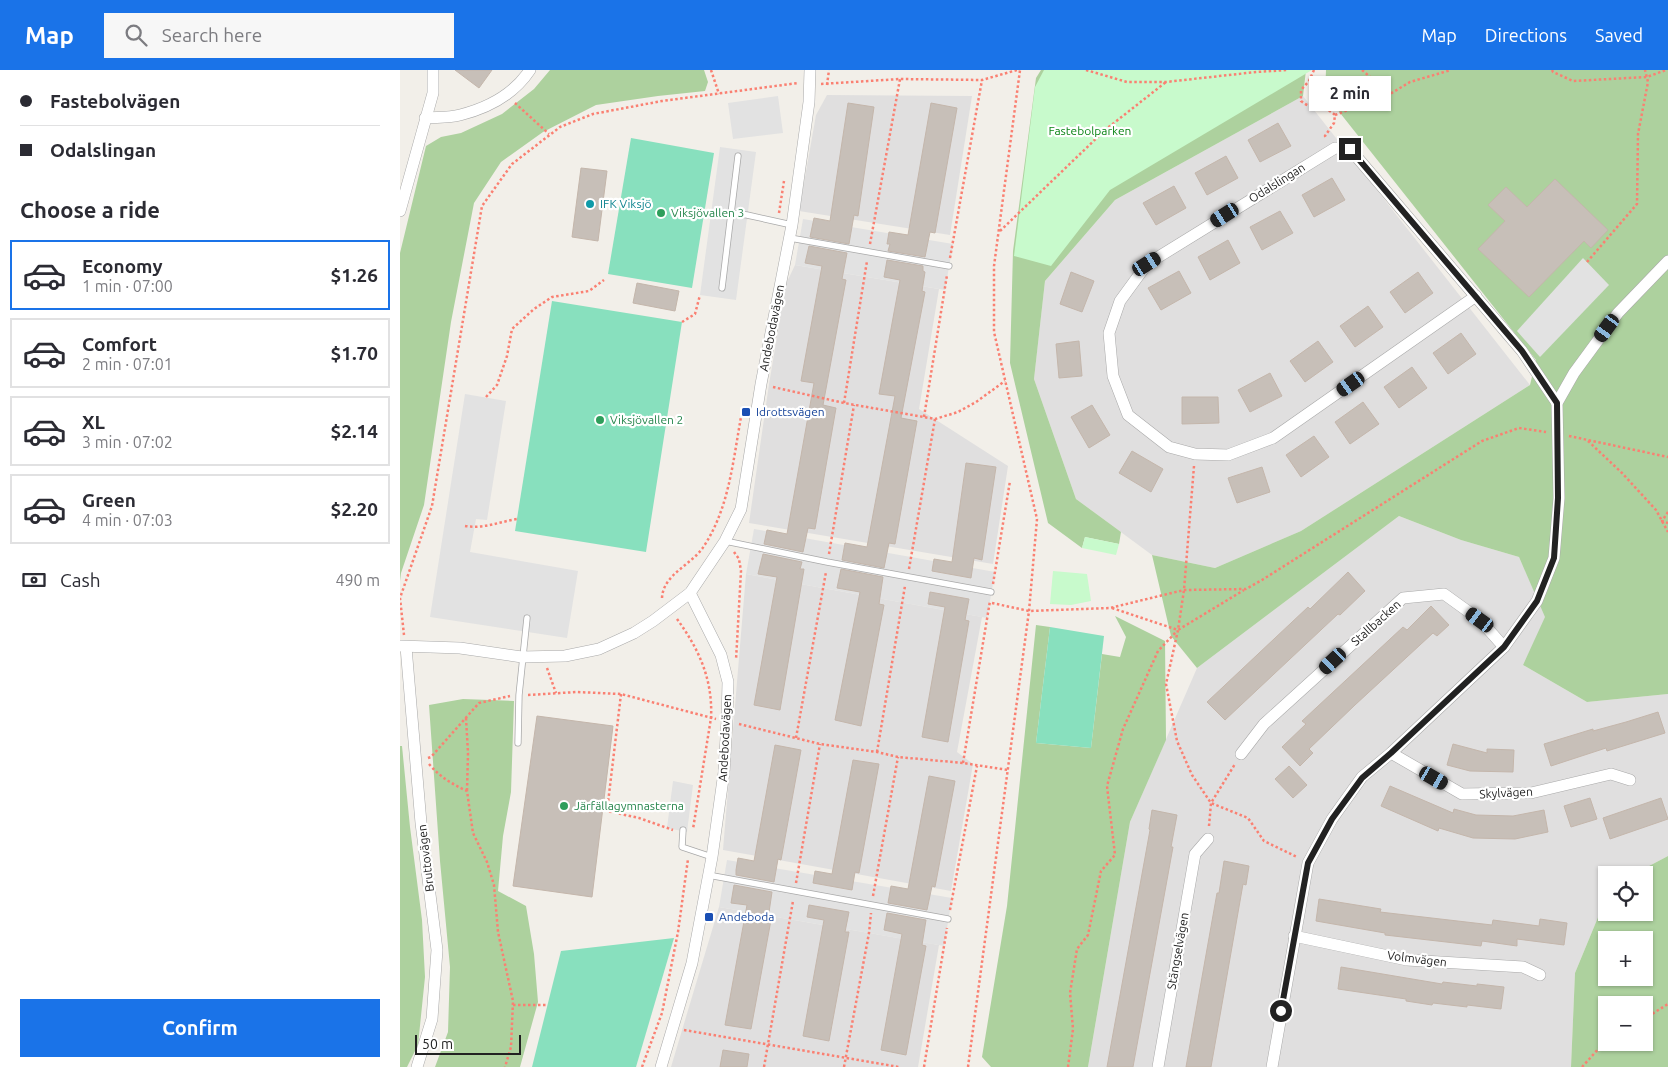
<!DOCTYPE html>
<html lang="en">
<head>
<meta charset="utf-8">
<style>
  :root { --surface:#fff; --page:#f7f7f7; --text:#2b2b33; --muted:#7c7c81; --line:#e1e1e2; --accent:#1a73e8 }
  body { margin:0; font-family:Ubuntu,sans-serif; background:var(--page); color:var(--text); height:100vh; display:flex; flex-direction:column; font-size:19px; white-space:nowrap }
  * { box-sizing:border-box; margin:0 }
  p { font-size:16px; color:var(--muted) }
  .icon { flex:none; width:28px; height:28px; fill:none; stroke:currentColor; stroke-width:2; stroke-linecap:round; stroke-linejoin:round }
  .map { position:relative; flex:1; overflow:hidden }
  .drawer { display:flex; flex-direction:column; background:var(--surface); width:400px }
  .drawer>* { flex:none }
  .top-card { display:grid; align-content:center; height:110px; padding:0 20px; background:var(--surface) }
  .tools { position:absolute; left:1198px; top:796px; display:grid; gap:10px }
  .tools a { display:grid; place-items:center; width:55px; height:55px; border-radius:0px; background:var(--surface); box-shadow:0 1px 4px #0004; font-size:25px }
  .scale { position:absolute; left:15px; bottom:12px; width:106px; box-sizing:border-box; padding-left:5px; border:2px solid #222; border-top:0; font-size:14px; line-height:18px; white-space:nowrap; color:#222; -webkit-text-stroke:4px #fff; paint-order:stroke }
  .end { position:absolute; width:22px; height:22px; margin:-11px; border:6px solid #222; background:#fff; box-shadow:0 0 0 2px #fff }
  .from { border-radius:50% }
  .bubble { position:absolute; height:35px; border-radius:0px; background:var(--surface); box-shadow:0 1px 4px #0004; font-size:16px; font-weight:700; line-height:35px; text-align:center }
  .car { position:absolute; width:15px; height:30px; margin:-15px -8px; border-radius:6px; box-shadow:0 0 4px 1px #0007; background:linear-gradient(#222 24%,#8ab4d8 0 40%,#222 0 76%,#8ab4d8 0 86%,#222 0) }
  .top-card b { display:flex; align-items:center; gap:18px; height:48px; font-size:19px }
  .top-card b+b { border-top:1px solid var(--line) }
  .top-card i { width:12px; height:12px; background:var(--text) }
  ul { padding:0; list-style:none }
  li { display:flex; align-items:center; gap:15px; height:70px; margin:0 10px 8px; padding:0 10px; border:2px solid var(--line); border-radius:0px }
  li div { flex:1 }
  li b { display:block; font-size:19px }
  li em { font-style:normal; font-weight:700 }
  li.active { border-color:var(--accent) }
  li>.icon { width:45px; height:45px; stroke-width:1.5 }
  h2 { padding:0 20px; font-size:22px; line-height:60px }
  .pay { display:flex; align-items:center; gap:12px; height:55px; padding:0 20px; font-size:19px }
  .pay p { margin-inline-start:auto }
  .button { display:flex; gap:10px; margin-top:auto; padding:10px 20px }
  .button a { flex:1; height:58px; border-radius:0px; background:var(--accent); color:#fff; font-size:20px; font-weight:700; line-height:58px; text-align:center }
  header { display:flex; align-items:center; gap:30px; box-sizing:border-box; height:70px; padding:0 25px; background:var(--accent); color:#fff }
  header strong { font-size:24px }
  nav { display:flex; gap:28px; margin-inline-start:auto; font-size:18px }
  .search { width:350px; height:45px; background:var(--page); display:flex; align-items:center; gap:12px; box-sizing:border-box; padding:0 18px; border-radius:0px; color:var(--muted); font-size:19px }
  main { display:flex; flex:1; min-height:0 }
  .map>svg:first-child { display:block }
  .residential { fill:#e0dfdf }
  .forest { fill:#add19e; fill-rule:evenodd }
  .park { fill:#c8facc }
  .pitch { fill:#88e0be }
  .parking { fill:#e2e2e2 }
  .building { fill:#c7bfb8; stroke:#c4b6ab }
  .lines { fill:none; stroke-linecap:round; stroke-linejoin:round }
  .service-casing { stroke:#a9a9a9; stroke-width:7 }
  .minor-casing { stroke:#a9a9a9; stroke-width:12 }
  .path { stroke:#fa8072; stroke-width:2.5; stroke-dasharray:2.5 2.5; stroke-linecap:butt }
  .service { stroke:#fff; stroke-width:5.5 }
  .minor { stroke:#fff; stroke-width:11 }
  .route { stroke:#222; stroke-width:6 }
  .culture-dot { fill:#0f9aa8; stroke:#fff; stroke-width:2 }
  .leisure-dot { fill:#2e9e5b; stroke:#fff; stroke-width:2 }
  .transit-dot { fill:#1a4fb4; stroke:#fff; stroke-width:2 }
  .labels { text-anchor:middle; stroke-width:4.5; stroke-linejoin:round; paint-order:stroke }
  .park-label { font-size:12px; fill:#0c8416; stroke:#fff }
  .street-label { font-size:12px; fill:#222; stroke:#fff }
  .culture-label { font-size:12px; fill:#0d838f; stroke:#fff; text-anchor:start }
  .leisure-label { font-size:12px; fill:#27864d; stroke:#fff; text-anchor:start }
  .transit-label { font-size:12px; fill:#164399; stroke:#fff; text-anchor:start }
</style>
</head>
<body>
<header>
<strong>Map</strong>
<div class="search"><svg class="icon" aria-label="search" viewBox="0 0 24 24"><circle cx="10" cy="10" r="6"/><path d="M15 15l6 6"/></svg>Search here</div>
<nav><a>Map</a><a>Directions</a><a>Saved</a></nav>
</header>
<main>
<section class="drawer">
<div class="top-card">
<b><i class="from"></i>Fastebolvägen</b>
<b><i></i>Odalslingan</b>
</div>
<h2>Choose a ride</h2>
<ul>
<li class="active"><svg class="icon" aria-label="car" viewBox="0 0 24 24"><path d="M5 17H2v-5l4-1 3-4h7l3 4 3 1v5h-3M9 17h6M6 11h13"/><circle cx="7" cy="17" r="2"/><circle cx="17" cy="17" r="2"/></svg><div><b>Economy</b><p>1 min · 07:00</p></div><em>$1.26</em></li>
<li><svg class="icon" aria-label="car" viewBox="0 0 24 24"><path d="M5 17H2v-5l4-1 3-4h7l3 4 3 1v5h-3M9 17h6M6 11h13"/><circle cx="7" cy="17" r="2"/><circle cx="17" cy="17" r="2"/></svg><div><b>Comfort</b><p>2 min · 07:01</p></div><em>$1.70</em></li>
<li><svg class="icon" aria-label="car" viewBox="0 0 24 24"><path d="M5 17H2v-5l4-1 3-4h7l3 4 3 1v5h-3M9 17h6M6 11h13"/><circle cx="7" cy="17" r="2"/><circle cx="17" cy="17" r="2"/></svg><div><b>XL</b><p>3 min · 07:02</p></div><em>$2.14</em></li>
<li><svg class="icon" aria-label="car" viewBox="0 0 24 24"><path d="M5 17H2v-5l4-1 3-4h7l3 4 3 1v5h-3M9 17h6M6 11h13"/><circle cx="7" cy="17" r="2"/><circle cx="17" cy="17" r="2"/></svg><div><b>Green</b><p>4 min · 07:03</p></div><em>$2.20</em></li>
</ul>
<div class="pay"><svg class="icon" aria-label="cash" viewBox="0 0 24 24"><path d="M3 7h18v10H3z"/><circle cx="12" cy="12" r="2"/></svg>Cash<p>490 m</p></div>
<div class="button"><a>Confirm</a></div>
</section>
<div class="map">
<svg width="1268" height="997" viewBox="0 0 1268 997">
  <rect width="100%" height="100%" fill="#f2efe9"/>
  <g class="residential">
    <path d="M427 25 572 26 550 165 399 141 416 45Z"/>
    <path d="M903 26 1130 315 901 461 815 498 752 485 676 429 634 309 645 211 715 130Z"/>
    <path d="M395 195 539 219 519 339 608 396 593 494 349 453 369 314 386 214Z"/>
    <path d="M999 446 1061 470 1119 487 1146 547 1123 595 1187 632 1268 624V786L1232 805H1206V828L1175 903 1171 997H688L730 752 797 598Z"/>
    <path d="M346 504 582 547 557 682 573 694 551 821 323 780Z"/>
    <path d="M319 837 539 875 518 997H271Z"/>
  </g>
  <g class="forest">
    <path d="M150 0H304L308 12 305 21 258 26 196 35 143 62 101 92 74 133 51 252 24 435 1 503 0 511V183L26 76 41 67 61 63 102 44 134 19Z"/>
    <path d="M641 0H906L903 26 715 130 645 211 634 309 676 429 721 462 719 474 685 467 682 478 648 453 610 293 613 181 636 8Z"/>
    <path d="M926 0H1268V624L1187 632 1123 595 1145 547 1119 487 1061 470 999 446 797 598 771 566 752 485 815 498 901 461 1130 315 1136 290 925 24Z"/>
    <path d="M715 546 765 571 766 670 730 752 688 997H591L582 987 607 836 636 555 650 557 636 673 691 678 702 584 720 587 726 567Z"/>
    <path d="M63 629 114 631 111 722 103 766 98 821 126 836 134 884 138 932 120 997H35L48 962 50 897 40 791 29 635Z"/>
    <path d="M0 676H2L10 757 22 850 25 907 18 975 7 997H0Z"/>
    <path d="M1268 786V997H1171L1175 903 1206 828V842H1244V805H1232ZM1206 870H1244V908H1206ZM1206 935H1244V972H1206Z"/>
  </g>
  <g class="park">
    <path d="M644 0H912L710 120 651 196 614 186 635 17Z"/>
    <path d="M685 467 719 474 716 485 682 478Z"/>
    <path d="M653 501 687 504 691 531 671 535 650 534Z"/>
  </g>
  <g class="pitch">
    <path d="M231 68 314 83 292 218 208 204Z"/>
    <path d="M152 231 282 252 246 482 115 461Z"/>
    <path d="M650 557 704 566 691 678 636 673Z"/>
    <path d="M274 868 236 997H132L161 881Z"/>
  </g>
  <g class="parking">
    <path d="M378 26 383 63 333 69 328 33Z"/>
    <path d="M320 77 356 82 336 230 300 225Z"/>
    <path d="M403 149 553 174 545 220 395 195Z"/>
    <path d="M1183 188 1209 215 1140 287 1117 261Z"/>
    <path d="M65 324 106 331 87 450 76 449 70 482 178 501 167 568 30 547Z"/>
    <path d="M354 459 595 502 587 548 346 504Z"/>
    <path d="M273 711 293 715 287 762 267 758Z"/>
    <path d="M327 790 552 828 544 876 319 837Z"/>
  </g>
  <g class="building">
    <path d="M55 0H92L79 18Z"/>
    <path d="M448 33 474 37 458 146 454 145 449 174 410 167 414 148 430 151Z"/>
    <path d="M531 33 557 38 535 163 530 162 525 187 488 181 490 174H487L489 162 508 165Z"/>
    <path d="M878 53 891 76 860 92 848 70Z"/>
    <path d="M826 86 838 108 807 125 795 103Z"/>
    <path d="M181 98 207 101 198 171 172 167Z"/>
    <path d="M932 108 945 130 914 147 902 125Z"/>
    <path d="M1155 109 1208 160 1191 178 1184 171 1129 227 1078 179 1105 151 1088 135 1106 117 1127 137Z"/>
    <path d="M774 116 786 138 756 155 743 133Z"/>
    <path d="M880 141 893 163 862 180 850 157Z"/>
    <path d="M828 170 840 193 810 210 798 187Z"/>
    <path d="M409 176 447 183 442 209 446 210 423 335 436 338 415 459 408 458 403 482 364 474 367 460 387 464 414 313 401 311 422 196 405 193Z"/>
    <path d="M487 190 523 196V201L525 202 522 221 525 222 501 348 517 351 495 474 489 473 484 498 442 490 445 473 467 477 495 326 479 324 500 210 484 207Z"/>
    <path d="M779 201 791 223 761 240 748 218Z"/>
    <path d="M671 202 694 211 682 242 660 234Z"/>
    <path d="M1018 202 1033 223 1005 243 990 222Z"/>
    <path d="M237 213 279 221 275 241 233 233Z"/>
    <path d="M968 236 983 257 955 277 940 256Z"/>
    <path d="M1061 263 1076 284 1048 304 1033 283Z"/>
    <path d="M679 271 682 306 659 308 656 274Z"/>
    <path d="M918 271 933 292 905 312 890 291Z"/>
    <path d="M1012 297 1027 318 999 338 984 317Z"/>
    <path d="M870 303 882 326 850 342 838 320Z"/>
    <path d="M782 327H818L819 353 782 354Z"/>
    <path d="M963 332 979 354 950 374 935 352Z"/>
    <path d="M692 335 710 365 689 378 671 347Z"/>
    <path d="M914 366 929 387 901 407 886 385Z"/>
    <path d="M732 381 763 399 751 422 719 403Z"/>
    <path d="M566 393 596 397 582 490 574 488 571 508 532 501 534 489 552 492Z"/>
    <path d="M862 397 870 422 837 433 828 408Z"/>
    <path d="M363 484 402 492 400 499H404L380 640 354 635 377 507 358 504Z"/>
    <path d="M441 499 483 507 479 534 484 535 461 656 435 650 460 522 437 518Z"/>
    <path d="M948 502 965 521 940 545 938 544 825 650 807 632 908 537 910 539Z"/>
    <path d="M530 522 569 529 565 550 569 551 548 672 522 667 545 537 528 534Z"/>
    <path d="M1031 536 1049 555 1037 566 1033 563 955 635 909 679 913 683 900 696 882 677 906 654 902 651 1003 557 1007 560Z"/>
    <path d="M1258 642 1265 663 1207 681 1206 678 1151 696 1144 674 1193 659V661L1226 652Z"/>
    <path d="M137 646 213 656 192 827 113 816Z"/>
    <path d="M1053 674 1087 683V679L1114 680 1113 702 1070 701 1047 695Z"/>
    <path d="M375 675 401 680 381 790 378 789 374 812 336 805V800L338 788 354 791Z"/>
    <path d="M453 690 479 694 459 803 455 802 452 820 413 813 415 801 432 804Z"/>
    <path d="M889 696 907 715 893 728 875 709Z"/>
    <path d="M529 706 555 711 535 817 532 816 527 840 488 833 491 816 508 819Z"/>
    <path d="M990 716 1053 743 1054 739 1076 745 1113 746 1144 740 1148 762 1115 769 1073 768 1039 758 1038 761 981 736Z"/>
    <path d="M1190 728 1197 749 1171 757 1164 736Z"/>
    <path d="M1261 728 1268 749 1210 769 1203 748Z"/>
    <path d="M752 740 777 745 771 777H773L733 997H707L750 760 749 759Z"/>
    <path d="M824 791 849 796 846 815 843 814 811 997H786L817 823H819Z"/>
    <path d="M334 815 372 822 368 849 371 850 351 959 325 955 347 835 331 833Z"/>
    <path d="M919 829 981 839 980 842 1092 855 1093 850 1139 856 1140 849 1167 853 1164 875 1117 869V876L1082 871 1081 876 985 865V863L916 851Z"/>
    <path d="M409 835 449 842 445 862H449L429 971 403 966 424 850 407 847Z"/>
    <path d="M487 843 526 850 522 875 526 876 506 985 481 980 502 864 484 860Z"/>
    <path d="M941 897 1042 914 1043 912 1077 916V914L1104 917 1101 939 1067 935V937L1033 933 1032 935 1006 931V929L938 919Z"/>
    <path d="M323 980 349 984 347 997H320Z"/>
  </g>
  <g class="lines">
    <g class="service-casing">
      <g id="service">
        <path d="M331 143 347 145 392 155"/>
        <path d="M390 168 549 196"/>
        <path d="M322 218 338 86"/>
        <path d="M325 471 427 492 591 522"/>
        <path d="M118 673 119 625 127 548"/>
        <path d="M283 760 282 777 312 787"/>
        <path d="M308 805 548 849"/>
      </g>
    </g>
    <g class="minor-casing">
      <g id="minor">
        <path d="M25 48C37 47 49 48 60 45 88 38 114 24 130 0"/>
        <path d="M0 141 33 23V0"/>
        <path d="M1076 226 873 368 828 385 795 384 769 377 728 345 713 306 709 263 720 231 747 194 935 78 950 79 1122 281 1157 333"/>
        <path d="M0 576 60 578 122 587 165 586 199 579 234 563 253 551 290 523 325 471 341 439 361 314 392 155 409 32 410 0"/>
        <path d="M6 577 21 753 37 880 32 949 17 997"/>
        <path d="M991 683 1062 724 1131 723 1211 704 1230 710"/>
        <path d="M841 684 864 654 1003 528 1044 524 1080 550 1104 577"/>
        <path d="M894 866 1007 890 1123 897 1140 905"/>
        <path d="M261 997 292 893 312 787 324 702 327 651 328 612 321 585 290 523"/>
        <path d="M758 997 795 784 808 769"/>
        <path d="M872 997 908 793 932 749 962 707 991 683 1104 577 1137 531 1154 488 1159 428 1157 333 1174 303 1218 243 1268 191"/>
      </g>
    </g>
    <g class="path">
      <path d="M311 0 319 24"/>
      <path d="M686 0 727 12H766L856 2 888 0"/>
      <path d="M914 0 909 11 901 20V31C914 42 922 33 935 45L934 53 925 66 927 69"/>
      <path d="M962 0 990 24"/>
      <path d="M1152 0 1153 2 1173 11 1247 7 1266 0"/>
      <path d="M421 14 500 9 582 10 617 0"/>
      <path d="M427 15 429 0"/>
      <path d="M115 33 149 64"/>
      <path d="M935 45 990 24 1010 12 1051 0"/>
      <path d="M379 143 384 111"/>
      <path d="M600 161 705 60 766 12"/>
      <path d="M470 174 500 9"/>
      <path d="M550 188 582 10"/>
      <path d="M1187 192 1237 134 1238 64 1248 12 1245 0"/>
      <path d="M282 252 295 244 300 225"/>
      <path d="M373 317 444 333 535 349 558 342 576 332 605 311"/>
      <path d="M86 327 97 315 107 286 112 259 134 239 152 227 189 221 204 210"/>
      <path d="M444 333 467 191"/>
      <path d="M524 347 547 205"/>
      <path d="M1169 366 1268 387"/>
      <path d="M1188 371 1222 403 1256 440 1268 462"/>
      <path d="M794 396 784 520 778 560 766 614 777 671 792 705 811 733 848 748 864 771 897 787"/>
      <path d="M1268 442 1262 451 1268 453"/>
      <path d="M65 456C83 459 99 452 117 449"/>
      <path d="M334 482 339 489 341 501 336 590"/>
      <path d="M429 484 454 335"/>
      <path d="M509 499 535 349"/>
      <path d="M593 514 610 411"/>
      <path d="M262 528C263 504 292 495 304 476 329 438 333 391 341 347"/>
      <path d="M592 533 629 541 710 538 784 520 846 519 862 510 1082 371 1119 358 1146 362"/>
      <path d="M712 538 778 560 844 520"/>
      <path d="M277 549C299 579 313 610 311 648L293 759"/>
      <path d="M4 565 0 528 32 436 82 136 112 94 160 57 193 44 262 31 398 13"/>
      <path d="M147 598 156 623"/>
      <path d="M221 624 207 741 239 748 273 760"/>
      <path d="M128 625 177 622 221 624 316 649"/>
      <path d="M66 648 68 683 67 721"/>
      <path d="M339 654 420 674 477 682 498 687 563 693 608 700"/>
      <path d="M396 668 426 502"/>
      <path d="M477 682 505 516"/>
      <path d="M28 688 31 687 79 633 110 626"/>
      <path d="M563 693 590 531"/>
      <path d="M29 694C40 707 52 714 67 721L73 763 87 792 94 815 98 862 113 931 111 977 105 997"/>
      <path d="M809 756 811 733 835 694"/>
      <path d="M396 813 420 674"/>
      <path d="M473 826 498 687"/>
      <path d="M550 840 577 696"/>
      <path d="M113 935H147"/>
      <path d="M1244 949 1268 934"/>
      <path d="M284 960 499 997"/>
      <path d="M242 997 262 943 278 862 288 789"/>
      <path d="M364 997 393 831"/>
      <path d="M444 997 469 863 471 843"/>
      <path d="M524 997 547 858"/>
      <path d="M568 997 629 541 637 449 594 262V196L620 0"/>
      <path d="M668 997 673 959 670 923 677 879 688 865 701 801 715 785 707 716 723 659 758 581 776 562"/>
      <path d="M1182 997 1201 976 1207 972"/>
    </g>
    <use href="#service" class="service"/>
    <use href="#minor" class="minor"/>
  </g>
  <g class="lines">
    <path class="route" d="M881 941 908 793 932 749 962 708 991 683 1104 577 1137 531 1154 488 1158 428 1157 333 1122 281 950 79"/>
  </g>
  <circle class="culture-dot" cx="190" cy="134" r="5"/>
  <g class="leisure-dot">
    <circle cx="261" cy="143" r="5"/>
    <circle cx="200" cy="350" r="5"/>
    <circle cx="164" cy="736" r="5"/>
  </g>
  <g class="transit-dot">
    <rect x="341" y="337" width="10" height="10" rx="2.5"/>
    <rect x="304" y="842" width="10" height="10" rx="2.5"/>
  </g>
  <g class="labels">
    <g class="park-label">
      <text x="690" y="65">Fastebolparken</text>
    </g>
    <g class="street-label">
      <text transform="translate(877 113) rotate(-32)" y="4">Odalslingan</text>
      <text transform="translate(372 258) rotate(-79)" y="4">Andebodavägen</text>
      <text transform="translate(976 553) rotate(-42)" y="4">Stallbacken</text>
      <text transform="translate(325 668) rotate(-87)" y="4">Andebodavägen</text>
      <text transform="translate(1106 723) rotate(-3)" y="4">Skylvägen</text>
      <text transform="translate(26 788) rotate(-97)" y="4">Bruttovägen</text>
      <text transform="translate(778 881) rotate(-80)" y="4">Stängselvägen</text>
      <text transform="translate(1017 889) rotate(7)" y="4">Volmvägen</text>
    </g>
    <g class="culture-label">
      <text x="200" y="138">IFK Viksjö</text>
    </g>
    <g class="leisure-label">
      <text x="271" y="147">Viksjövallen 3</text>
      <text x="210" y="354">Viksjövallen 2</text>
      <text x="174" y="740">Järfällagymnasterna</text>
    </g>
    <g class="transit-label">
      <text x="356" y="346">Idrottsvägen</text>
      <text x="319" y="851">Andeboda</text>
    </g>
  </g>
</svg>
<div class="tools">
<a><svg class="icon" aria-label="locate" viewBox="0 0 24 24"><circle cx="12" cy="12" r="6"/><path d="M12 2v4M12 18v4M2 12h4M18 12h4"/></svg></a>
<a>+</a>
<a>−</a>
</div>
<div class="scale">50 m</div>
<i class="end from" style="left:881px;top:941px"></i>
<i class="end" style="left:950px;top:79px"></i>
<div class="bubble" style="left:909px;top:6px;width:82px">2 min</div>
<i class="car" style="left:825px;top:145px;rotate:238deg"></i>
<i class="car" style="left:747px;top:194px;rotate:58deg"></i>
<i class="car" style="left:1207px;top:258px;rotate:216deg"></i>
<i class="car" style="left:951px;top:314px;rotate:235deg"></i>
<i class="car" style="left:1080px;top:550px;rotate:306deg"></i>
<i class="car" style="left:933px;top:591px;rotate:227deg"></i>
<i class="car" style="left:1034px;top:708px;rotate:120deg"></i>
</div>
</main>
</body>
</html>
